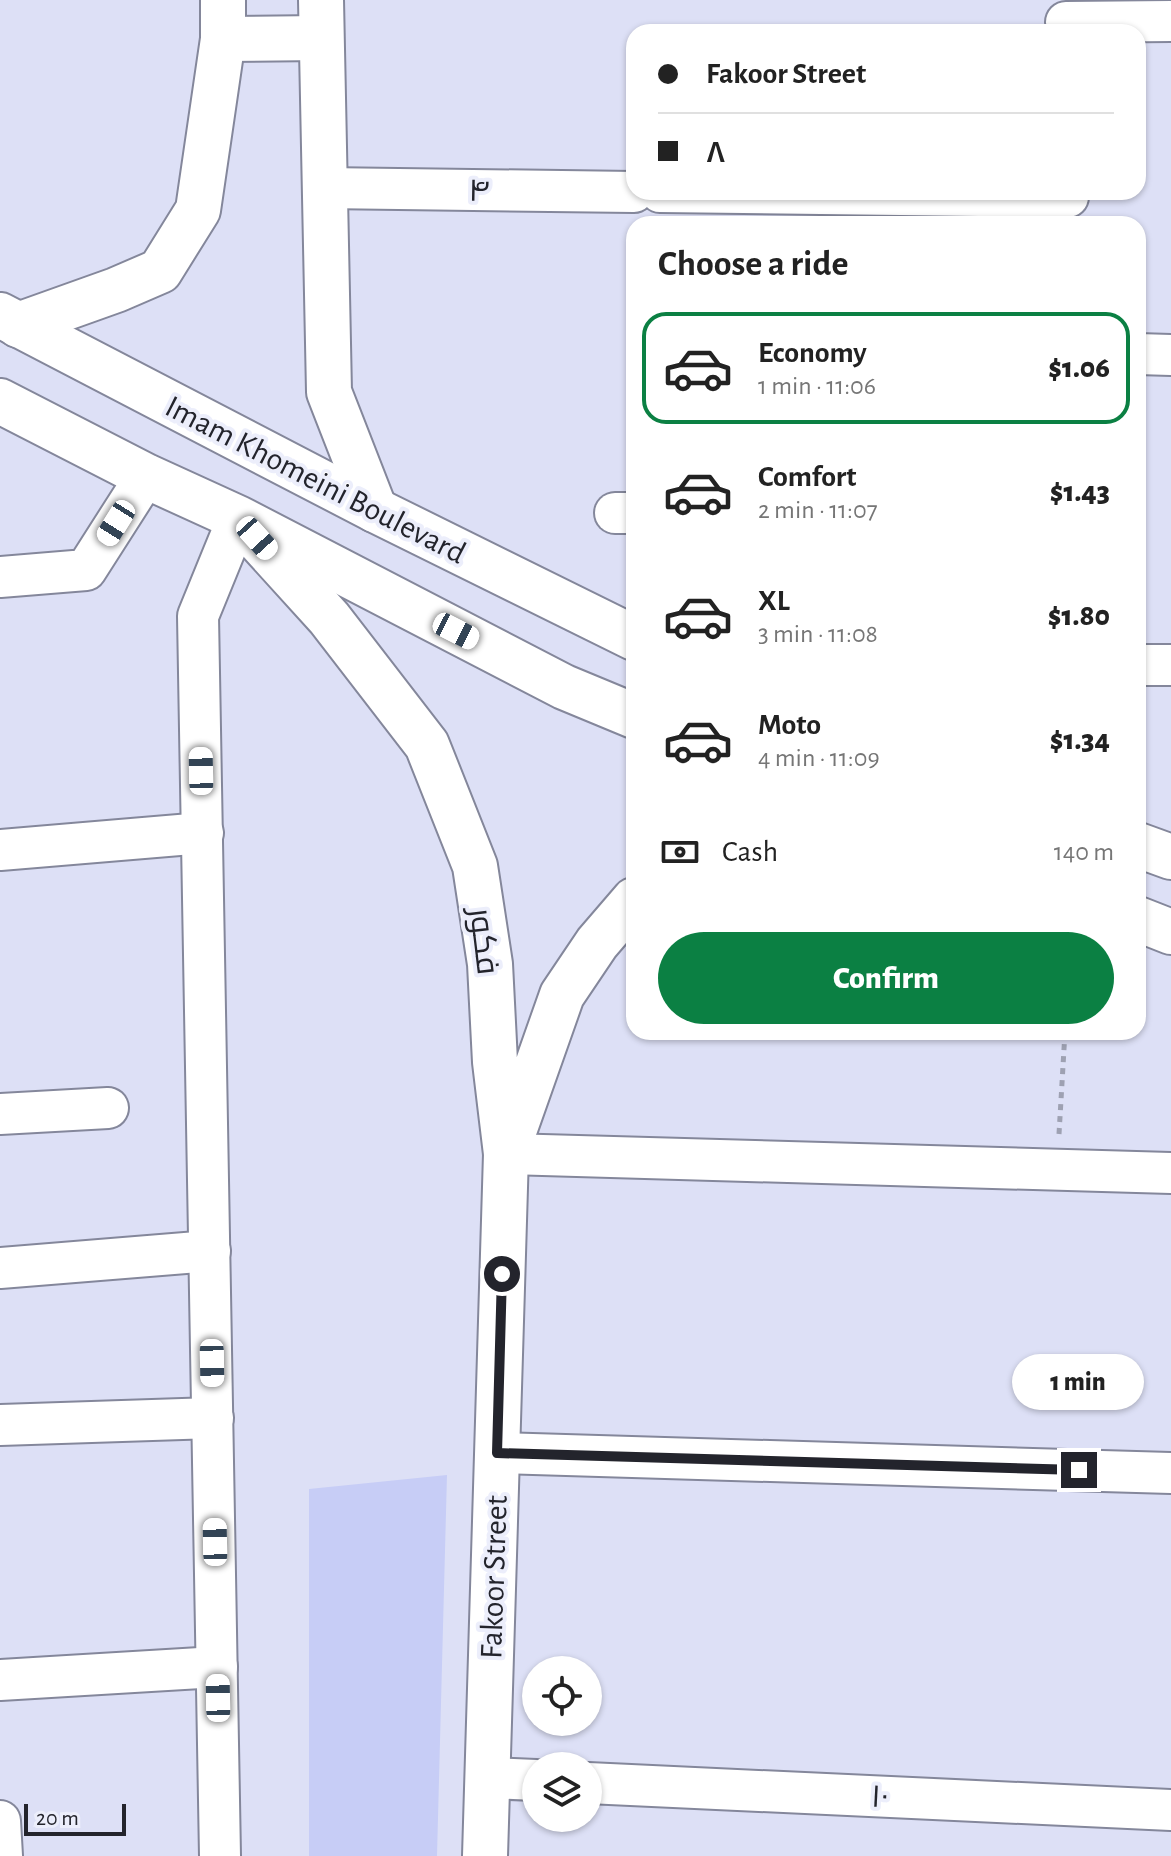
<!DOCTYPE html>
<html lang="en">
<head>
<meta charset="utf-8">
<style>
  :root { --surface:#fff; --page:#f6f6f6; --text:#222; --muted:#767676; --line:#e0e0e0; --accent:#0b8043 }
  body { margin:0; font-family:"Alegreya Sans",Cairo,sans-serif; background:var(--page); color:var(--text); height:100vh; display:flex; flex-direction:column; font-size:30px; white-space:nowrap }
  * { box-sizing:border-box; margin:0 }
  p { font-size:26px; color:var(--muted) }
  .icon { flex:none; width:44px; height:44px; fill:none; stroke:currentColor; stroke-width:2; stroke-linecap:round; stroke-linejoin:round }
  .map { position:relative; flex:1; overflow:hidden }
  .details { position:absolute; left:626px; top:216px; width:520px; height:824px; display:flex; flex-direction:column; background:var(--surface); border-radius:24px; box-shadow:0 2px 6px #0004 }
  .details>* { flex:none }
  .guide { position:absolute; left:626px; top:24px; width:520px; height:176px; border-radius:24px; box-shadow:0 2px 6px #0004; display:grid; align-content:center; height:176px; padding:0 32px; background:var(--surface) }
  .controls { position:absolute; left:522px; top:1656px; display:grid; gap:16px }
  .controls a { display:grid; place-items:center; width:80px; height:80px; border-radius:50%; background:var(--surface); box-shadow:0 2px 6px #0004; font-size:40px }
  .scale { position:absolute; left:24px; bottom:20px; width:102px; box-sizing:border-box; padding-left:8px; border:4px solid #23242c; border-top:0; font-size:22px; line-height:28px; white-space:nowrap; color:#23242c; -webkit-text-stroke:6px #eceefb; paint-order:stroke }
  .end { position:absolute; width:36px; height:36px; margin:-18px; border:10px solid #23242c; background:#fff; box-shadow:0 0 0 4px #fff }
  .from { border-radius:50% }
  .bubble { position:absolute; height:56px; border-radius:28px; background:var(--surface); box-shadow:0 2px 6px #0004; font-size:26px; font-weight:800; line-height:56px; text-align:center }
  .car { position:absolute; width:24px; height:48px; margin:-24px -12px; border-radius:10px; box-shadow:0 0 6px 2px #0007; background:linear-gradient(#fff 24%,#345 0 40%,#fff 0 76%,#345 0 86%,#fff 0) }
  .guide b { display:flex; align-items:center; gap:28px; height:76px; font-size:30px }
  .guide b+b { border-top:2px solid var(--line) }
  .guide i { width:20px; height:20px; background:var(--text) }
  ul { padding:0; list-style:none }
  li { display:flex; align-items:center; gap:24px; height:112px; margin:0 16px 12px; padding:0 16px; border:4px solid transparent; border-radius:24px }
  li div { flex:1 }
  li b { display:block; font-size:30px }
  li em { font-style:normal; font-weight:800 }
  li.selected { border-color:var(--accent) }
  li>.icon { width:72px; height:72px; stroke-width:1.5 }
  h2 { padding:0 32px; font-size:36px; line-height:96px }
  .pay { display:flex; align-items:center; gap:20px; height:88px; padding:0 32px; font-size:30px }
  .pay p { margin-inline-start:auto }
  .button { display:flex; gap:16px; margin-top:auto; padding:16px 32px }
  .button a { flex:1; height:92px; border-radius:48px; background:var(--accent); color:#fff; font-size:32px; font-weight:800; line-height:92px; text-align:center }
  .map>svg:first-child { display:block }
  .green { fill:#c7cdf6 }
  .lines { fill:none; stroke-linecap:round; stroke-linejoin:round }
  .minor-casing { stroke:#84879b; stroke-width:44 }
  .tertiary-casing { stroke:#84879b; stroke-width:48 }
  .secondary-casing { stroke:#84879b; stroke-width:48 }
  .path { stroke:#9ea1b2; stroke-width:5; stroke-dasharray:6 6; stroke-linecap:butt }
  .minor { stroke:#fff; stroke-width:40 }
  .tertiary { stroke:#fff; stroke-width:44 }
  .secondary { stroke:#fff; stroke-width:44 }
  .route { stroke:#23242c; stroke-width:10 }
  .labels { text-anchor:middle; stroke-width:8; stroke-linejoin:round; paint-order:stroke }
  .street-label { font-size:32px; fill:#23242c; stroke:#eceefb }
</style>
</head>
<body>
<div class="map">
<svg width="1171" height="1856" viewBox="0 0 1171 1856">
  <rect width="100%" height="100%" fill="#dde0f6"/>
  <path class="green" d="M447 1475 437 1856H309V1489Z"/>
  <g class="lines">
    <g class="minor-casing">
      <g id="minor">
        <path d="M1066 22 1171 21"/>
        <path d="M324 188 634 192"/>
        <path d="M660 192 1068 197"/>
        <path d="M1138 354 1171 355"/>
        <path d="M615 513H634"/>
        <path d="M0 577 86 570 146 476"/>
        <path d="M1138 665H1171"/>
        <path d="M0 850 203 833"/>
        <path d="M0 1114 108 1108"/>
        <path d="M506 1154 1171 1173"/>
        <path d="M0 1268 210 1251"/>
        <path d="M0 1425 213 1418"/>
        <path d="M497 1453 1171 1473"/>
        <path d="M0 1680 217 1667"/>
        <path d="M487 1778 536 1780"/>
        <path d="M588 1783 1171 1810"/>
        <path d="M0 1821 2 1856"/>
        <path d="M220 1856 198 616 238 518"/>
      </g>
    </g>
    <g class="tertiary-casing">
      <g id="tertiary">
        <path d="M321 0 329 392 375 510"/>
        <path d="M223 39 321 38"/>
        <path d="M18 325 116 290 160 271 198 210 223 39V0"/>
        <path d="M240 520 329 618 427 745 475 866 490 964 495 1062 506 1154 562 995 597 943 634 900"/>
        <path d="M485 1856 506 1154"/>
      </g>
    </g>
    <g class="secondary-casing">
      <g id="secondary">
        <path d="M0 315 375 510 634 638"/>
        <path d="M0 401 146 476 238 518 564 687 634 716"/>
        <path d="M1138 845 1171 857"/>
        <path d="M1138 919 1171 932"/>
      </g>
    </g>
    <path class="path" d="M1059 1134 1065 1032"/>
    <use href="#minor" class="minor"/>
    <use href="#tertiary" class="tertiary"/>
    <use href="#secondary" class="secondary"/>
  </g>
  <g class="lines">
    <path class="route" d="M502 1274 497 1453 1079 1470"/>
  </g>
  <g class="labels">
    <g class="street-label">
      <text transform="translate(479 190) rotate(1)" y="11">۴</text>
      <text transform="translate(316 479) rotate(27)" y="11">Imam Khomeini Boulevard</text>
      <text transform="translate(485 941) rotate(83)" y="11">فکور</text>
      <text transform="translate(493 1577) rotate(-88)" y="11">Fakoor Street</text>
      <text transform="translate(880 1796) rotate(3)" y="11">۱۰</text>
    </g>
  </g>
</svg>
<div class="controls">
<a><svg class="icon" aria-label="locate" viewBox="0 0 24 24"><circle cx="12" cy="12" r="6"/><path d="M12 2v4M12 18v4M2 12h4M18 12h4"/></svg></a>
<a><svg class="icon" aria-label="layers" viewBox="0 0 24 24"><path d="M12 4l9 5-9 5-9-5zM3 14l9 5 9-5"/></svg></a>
</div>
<div class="scale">20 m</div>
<i class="end from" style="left:502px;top:1274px"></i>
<i class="end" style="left:1079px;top:1470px"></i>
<div class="bubble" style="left:1012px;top:1354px;width:132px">1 min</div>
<i class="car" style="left:116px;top:523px;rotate:212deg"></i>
<i class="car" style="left:257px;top:538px;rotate:138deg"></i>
<i class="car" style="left:456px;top:631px;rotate:117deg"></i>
<i class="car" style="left:201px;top:771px;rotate:359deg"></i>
<i class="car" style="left:212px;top:1363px;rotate:179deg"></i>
<i class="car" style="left:215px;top:1542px;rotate:359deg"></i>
<i class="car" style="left:218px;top:1698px;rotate:359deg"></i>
<div class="guide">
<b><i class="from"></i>Fakoor Street</b>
<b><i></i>۸</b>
</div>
<section class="details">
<h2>Choose a ride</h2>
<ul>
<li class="selected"><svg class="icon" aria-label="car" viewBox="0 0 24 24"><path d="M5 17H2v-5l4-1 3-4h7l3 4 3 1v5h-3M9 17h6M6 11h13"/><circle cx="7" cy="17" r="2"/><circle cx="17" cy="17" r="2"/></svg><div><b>Economy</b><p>1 min · 11:06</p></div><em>$1.06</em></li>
<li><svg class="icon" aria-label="car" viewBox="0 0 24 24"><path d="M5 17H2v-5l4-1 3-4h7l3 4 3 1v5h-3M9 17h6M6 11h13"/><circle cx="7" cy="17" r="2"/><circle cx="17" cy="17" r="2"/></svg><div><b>Comfort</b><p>2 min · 11:07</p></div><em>$1.43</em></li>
<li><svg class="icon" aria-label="car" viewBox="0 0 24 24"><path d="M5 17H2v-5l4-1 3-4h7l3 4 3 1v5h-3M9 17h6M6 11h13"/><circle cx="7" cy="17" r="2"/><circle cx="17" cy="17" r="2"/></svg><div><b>XL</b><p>3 min · 11:08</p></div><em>$1.80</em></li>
<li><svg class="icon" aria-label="car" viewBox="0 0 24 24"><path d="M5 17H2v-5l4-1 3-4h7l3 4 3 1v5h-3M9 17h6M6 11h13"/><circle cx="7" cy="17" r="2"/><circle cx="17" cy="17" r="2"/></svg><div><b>Moto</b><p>4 min · 11:09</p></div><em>$1.34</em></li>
</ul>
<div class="pay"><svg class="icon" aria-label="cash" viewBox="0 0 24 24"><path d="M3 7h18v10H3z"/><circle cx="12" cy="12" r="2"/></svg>Cash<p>140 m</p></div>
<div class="button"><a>Confirm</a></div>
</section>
</div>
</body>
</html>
